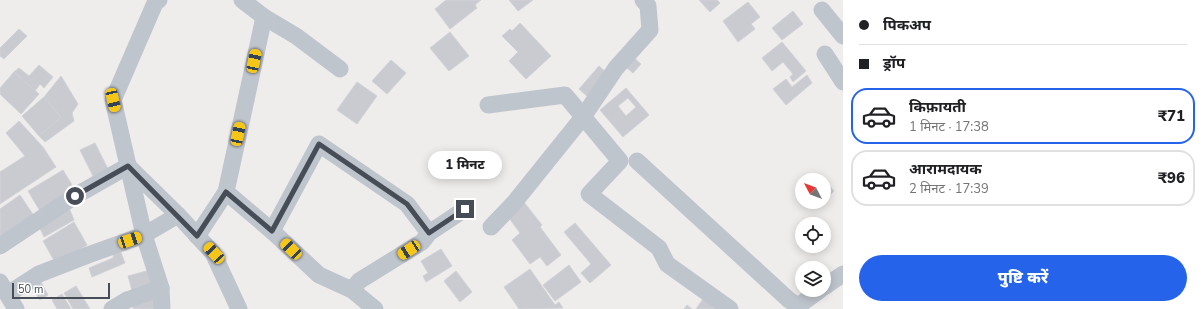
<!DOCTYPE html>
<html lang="hi">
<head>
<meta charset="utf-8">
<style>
  :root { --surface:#fff; --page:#f2f2f2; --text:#202124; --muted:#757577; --line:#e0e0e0; --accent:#2563eb }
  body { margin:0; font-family:"Nunito Sans","Noto Sans Devanagari",sans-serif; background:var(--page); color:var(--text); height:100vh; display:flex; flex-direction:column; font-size:15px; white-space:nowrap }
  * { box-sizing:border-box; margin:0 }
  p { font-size:13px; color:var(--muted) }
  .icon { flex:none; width:22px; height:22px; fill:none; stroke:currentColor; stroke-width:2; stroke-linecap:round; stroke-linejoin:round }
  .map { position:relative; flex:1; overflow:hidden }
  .side { display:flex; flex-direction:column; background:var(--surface); width:360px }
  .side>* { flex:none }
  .guide { display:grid; align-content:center; height:88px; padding:0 16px; background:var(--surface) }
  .needle { width:26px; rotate:311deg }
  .controls { position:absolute; left:795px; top:173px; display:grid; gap:8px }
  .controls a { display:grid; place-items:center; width:36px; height:36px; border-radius:50%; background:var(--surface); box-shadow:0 2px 10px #0003; font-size:20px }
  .scale { position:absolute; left:12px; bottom:10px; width:98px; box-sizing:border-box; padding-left:4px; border:2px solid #474d57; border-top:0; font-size:11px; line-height:14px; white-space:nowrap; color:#474d57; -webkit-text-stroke:3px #fff; paint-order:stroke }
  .end { position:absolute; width:18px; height:18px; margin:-9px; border:5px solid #474d57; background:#fff; box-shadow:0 0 0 2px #fff }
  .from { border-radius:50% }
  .bubble { position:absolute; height:28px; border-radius:14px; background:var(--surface); box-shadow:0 2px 10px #0003; font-size:13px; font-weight:800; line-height:28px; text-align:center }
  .car { position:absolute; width:12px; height:24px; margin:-12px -6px; border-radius:5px; box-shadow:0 0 3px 1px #0007; background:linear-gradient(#f5c518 24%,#345 0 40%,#f5c518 0 76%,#345 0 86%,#f5c518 0) }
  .guide b { display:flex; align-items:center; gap:14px; height:38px; font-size:15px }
  .guide b+b { border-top:1px solid var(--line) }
  .guide i { width:10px; height:10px; background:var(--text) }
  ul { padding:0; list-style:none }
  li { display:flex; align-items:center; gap:12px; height:56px; margin:0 8px 6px; padding:0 8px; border:2px solid var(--line); border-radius:16px }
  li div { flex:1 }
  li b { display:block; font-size:15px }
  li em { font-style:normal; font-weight:800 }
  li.current { border-color:var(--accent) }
  li>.icon { width:36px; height:36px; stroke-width:1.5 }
  .action { display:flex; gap:8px; margin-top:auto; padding:8px 16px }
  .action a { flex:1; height:46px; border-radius:24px; background:var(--accent); color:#fff; font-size:16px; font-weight:800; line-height:46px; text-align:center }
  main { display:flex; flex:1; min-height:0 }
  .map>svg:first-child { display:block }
  .building { fill:#cacbd1; stroke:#d1d2d7; fill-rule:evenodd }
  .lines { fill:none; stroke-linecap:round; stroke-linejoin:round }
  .minor { stroke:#bfc5cd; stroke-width:17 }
  .route { stroke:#474d57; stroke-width:5 }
</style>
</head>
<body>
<main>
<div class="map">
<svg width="843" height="309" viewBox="0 0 843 309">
  <rect width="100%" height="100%" fill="#efedec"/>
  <g class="building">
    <path d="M446 0H481L475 5 477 8 450 29 435 9Z"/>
    <path d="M509 0H533L518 11Z"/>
    <path d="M699 0H717L720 3 710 12Z"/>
    <path d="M748 2 760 17 751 24 755 29 738 42 723 21Z"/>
    <path d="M793 11 803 24 782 40 772 28Z"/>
    <path d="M520 23 551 56 526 79 509 61 518 52 502 36 510 29 512 31Z"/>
    <path d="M19 29 27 36 4 59 0 56V48Z"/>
    <path d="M450 32 469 56 449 71 430 48Z"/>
    <path d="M782 42 806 71 793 82 790 77 793 74 783 62 772 71 762 58Z"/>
    <path d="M631 55 641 64 633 73 622 64Z"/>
    <path d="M391 60 406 73 387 94 372 81Z"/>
    <path d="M39 65 53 77 44 88 40 84 35 91 14 72 19 68 29 76Z"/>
    <path d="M599 66 608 74 588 97 579 89Z"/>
    <path d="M14 72 39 94 21 114 0 94V88Z"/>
    <path d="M807 75 812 83 786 105 773 89 786 79 792 87Z"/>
    <path d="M61 76 78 104 72 113 74 121 45 142 39 136 61 117 44 97Z"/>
    <path d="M357 82 377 96 357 124 337 110Z"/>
    <path d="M626 88 649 115 623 137 600 110ZM628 98 636 107 626 116 618 106Z"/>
    <path d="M44 97 61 117 39 136 22 116Z"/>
    <path d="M19 121 43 147 56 167 0 204V172L25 156 6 133Z"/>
    <path d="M95 143 108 169 93 176 80 150Z"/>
    <path d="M63 170 75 190 40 211 28 191Z"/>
    <path d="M824 180 834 191 827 198 824 195Z"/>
    <path d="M20 195 34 216 0 238V209Z"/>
    <path d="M523 201 542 225 540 227 561 255 547 266 540 257 530 264 512 240 520 233 506 214Z"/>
    <path d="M67 203 74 220 44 237 37 222Z"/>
    <path d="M74 222 87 245 56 264 43 241Z"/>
    <path d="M575 223 611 265 590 283 581 273 591 264 564 232Z"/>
    <path d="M441 249 452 266 426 282 423 276 428 273 421 261Z"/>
    <path d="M120 250 125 263 92 277 89 268 113 258 114 253Z"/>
    <path d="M569 265 581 282 555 301 543 285Z"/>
    <path d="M154 269 159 286 133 294 128 276Z"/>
    <path d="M530 269 555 305 559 302 563 308 519 309 504 287Z"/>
    <path d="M456 271 472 292 460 302 444 281Z"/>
    <path d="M38 277 48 295 40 300 29 283Z"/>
    <path d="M76 286 90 309H73L64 293Z"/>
    <path d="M157 292V309H133L132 301Z"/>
    <path d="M62 294 71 309H57L52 300Z"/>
    <path d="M705 296 724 309H696Z"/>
    <path d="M687 305 692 309H684Z"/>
  </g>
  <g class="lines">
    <g class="minor">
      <path d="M159 0 155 3 113 100 144 235 161 288 162 309"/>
      <path d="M242 0 264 17 296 36 340 69"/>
      <path d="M822 10 843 36"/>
      <path d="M264 17 226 192 272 231 319 275 352 290 375 309"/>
      <path d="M825 54 843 82"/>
      <path d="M488 105 565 95 620 161 589 194 659 248 667 264 730 309"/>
      <path d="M637 161 789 300 798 306 820 290"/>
      <path d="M491 227 513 204 583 117 616 68 650 30 648 6 643 0"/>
      <path d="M272 231 319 144 407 204 429 233"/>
      <path d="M197 236 226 192"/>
      <path d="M0 246 75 196 128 166 178 215 213 253 239 309"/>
      <path d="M0 282 16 309"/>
      <path d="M824 287 843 274"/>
      <path d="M352 290 359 281 422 242 429 233 465 209"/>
      <path d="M8 294 39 274 88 255 144 235 178 215"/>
      <path d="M112 309 127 300 161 288"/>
    </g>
  </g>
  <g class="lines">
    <path class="route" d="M75 196 128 166 197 236 226 192 272 231 319 144 407 204 429 233 465 209"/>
  </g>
</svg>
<div class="controls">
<a><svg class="needle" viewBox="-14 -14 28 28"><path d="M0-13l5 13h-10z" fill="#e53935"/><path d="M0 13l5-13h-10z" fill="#757577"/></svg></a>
<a><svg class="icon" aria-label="locate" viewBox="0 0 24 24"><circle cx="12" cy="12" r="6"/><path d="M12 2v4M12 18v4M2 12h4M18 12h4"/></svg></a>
<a><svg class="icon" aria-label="layers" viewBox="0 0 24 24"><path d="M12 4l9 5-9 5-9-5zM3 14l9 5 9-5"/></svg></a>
</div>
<div class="scale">50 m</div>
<i class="end from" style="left:75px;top:196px"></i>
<i class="end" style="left:465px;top:209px"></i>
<div class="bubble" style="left:428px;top:151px;width:74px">1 मिनट</div>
<i class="car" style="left:254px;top:61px;rotate:12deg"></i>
<i class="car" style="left:113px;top:100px;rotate:167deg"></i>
<i class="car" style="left:238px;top:134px;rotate:12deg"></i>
<i class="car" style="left:130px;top:240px;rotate:71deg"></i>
<i class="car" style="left:291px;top:249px;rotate:314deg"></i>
<i class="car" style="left:409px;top:250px;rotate:237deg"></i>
<i class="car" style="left:214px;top:253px;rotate:317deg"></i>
</div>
<section class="side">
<div class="guide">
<b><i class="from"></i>पिकअप</b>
<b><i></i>ड्रॉप</b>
</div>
<ul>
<li class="current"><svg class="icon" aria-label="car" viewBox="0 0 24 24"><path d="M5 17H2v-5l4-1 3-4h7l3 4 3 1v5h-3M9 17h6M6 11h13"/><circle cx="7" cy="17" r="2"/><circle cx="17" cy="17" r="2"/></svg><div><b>किफ़ायती</b><p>1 मिनट · 17:38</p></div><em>₹71</em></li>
<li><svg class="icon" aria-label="car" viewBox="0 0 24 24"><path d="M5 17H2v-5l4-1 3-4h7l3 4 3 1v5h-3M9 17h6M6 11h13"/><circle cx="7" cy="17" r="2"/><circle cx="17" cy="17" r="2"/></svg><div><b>आरामदायक</b><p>2 मिनट · 17:39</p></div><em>₹96</em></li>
</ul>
<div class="action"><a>पुष्टि करें</a></div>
</section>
</main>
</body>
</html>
